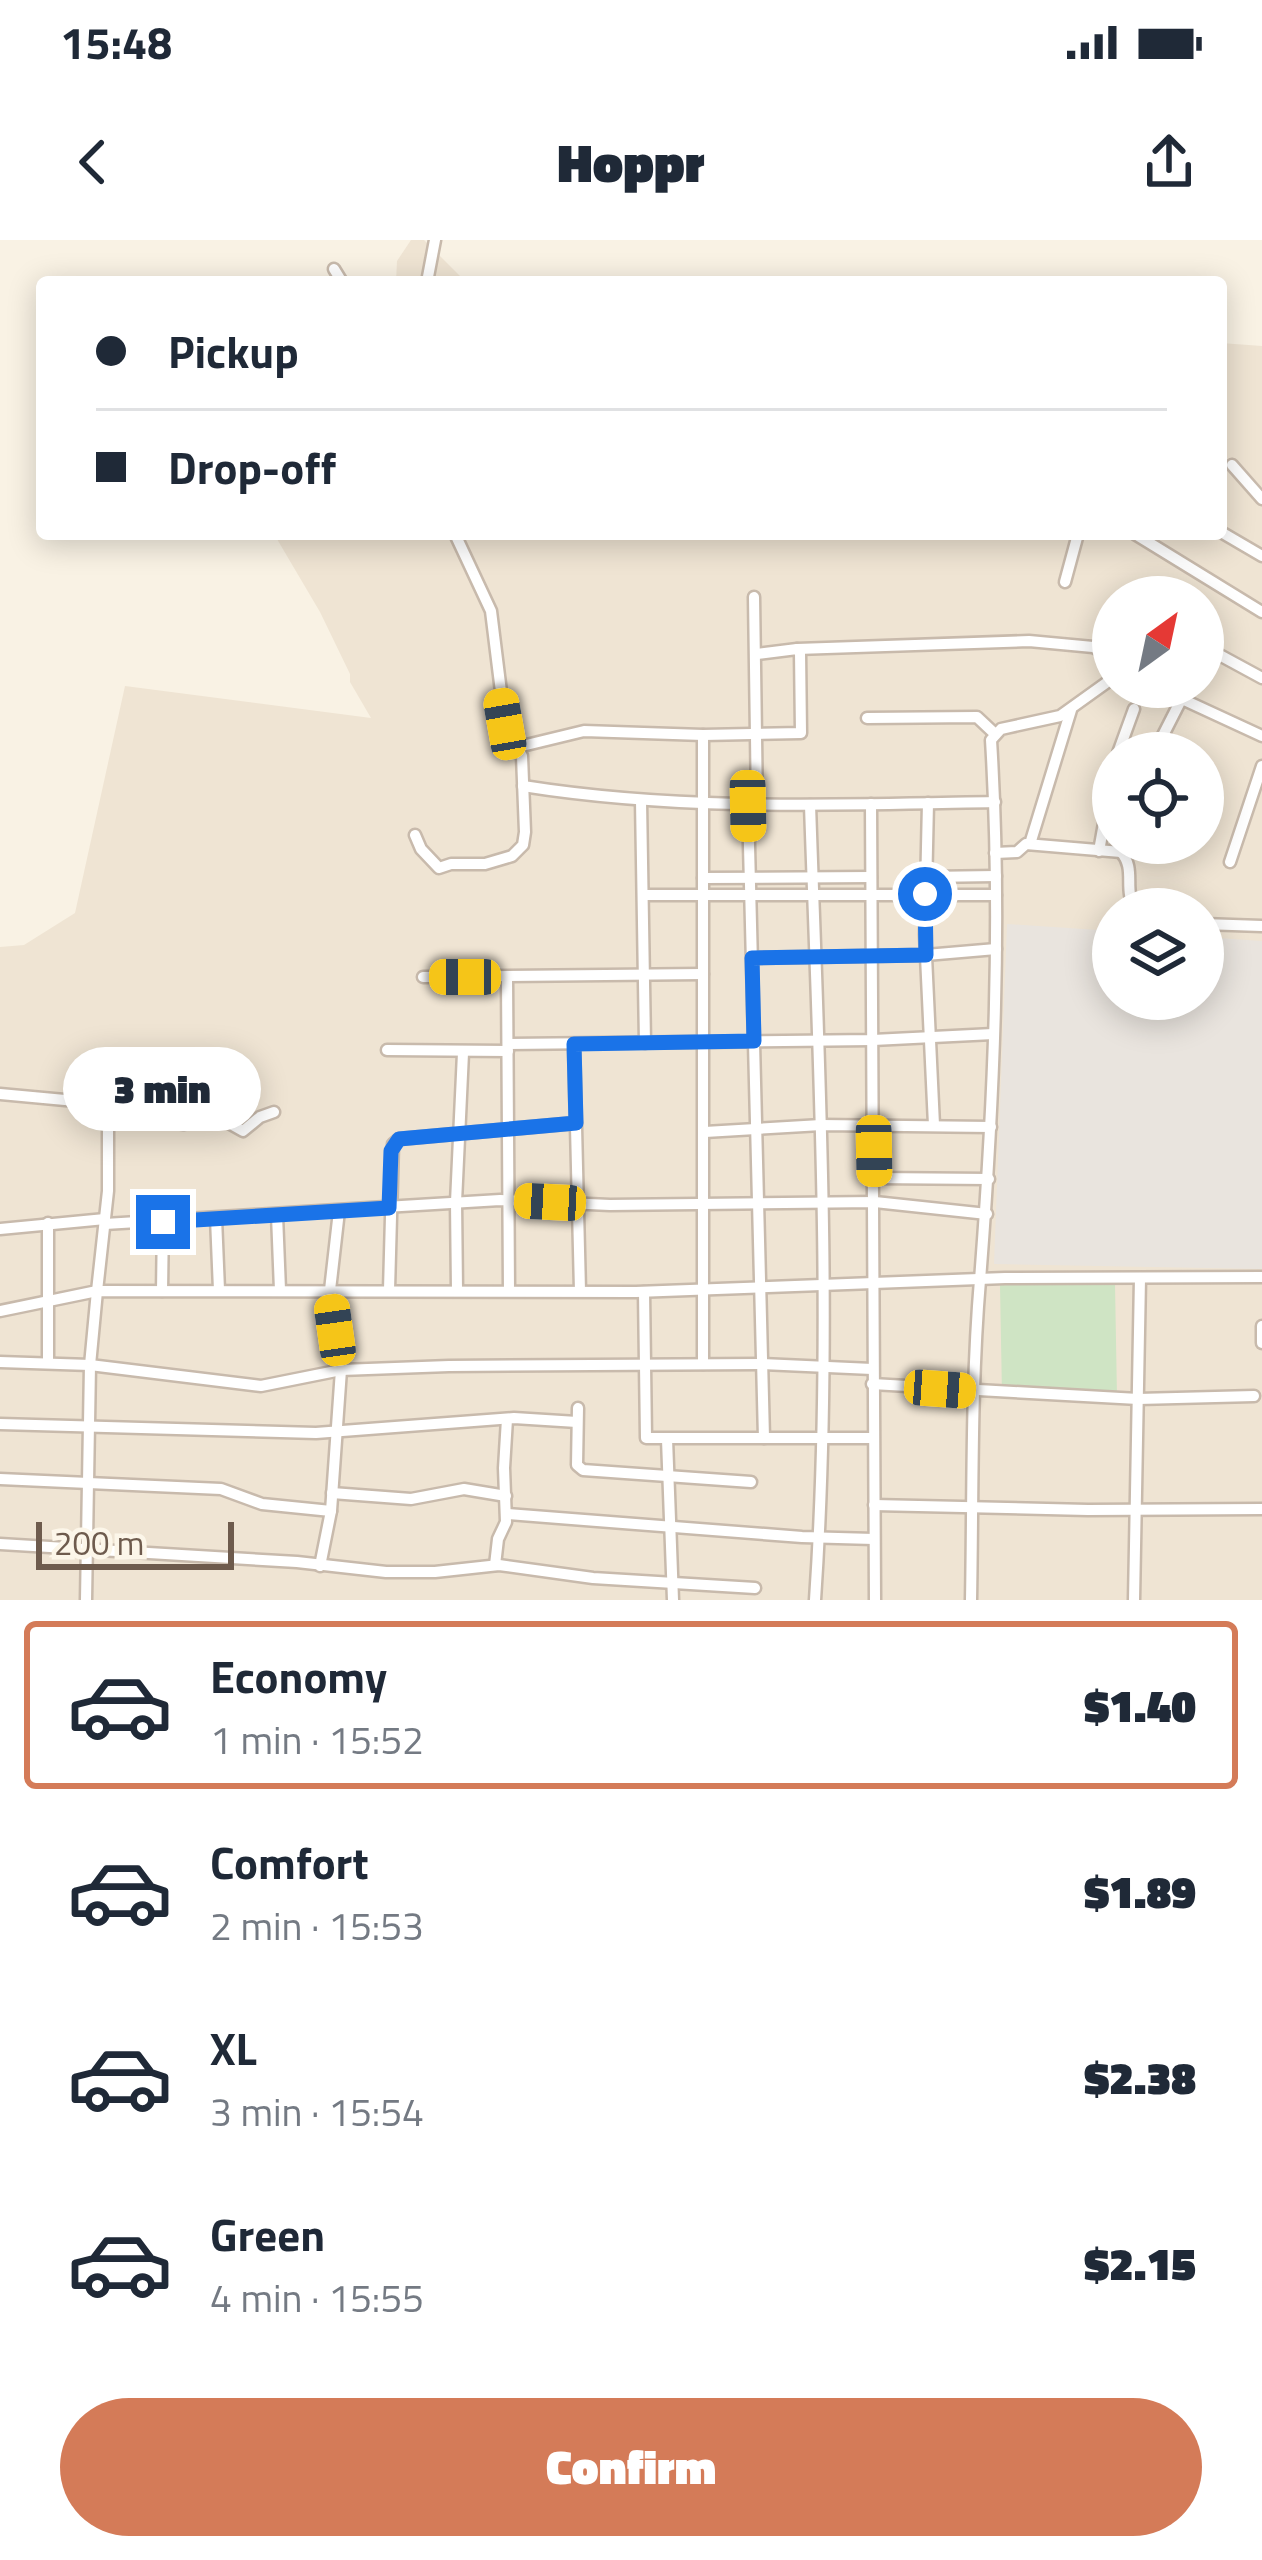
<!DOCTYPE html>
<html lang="en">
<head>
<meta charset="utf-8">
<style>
  :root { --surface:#fff; --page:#f2f2f3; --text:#1f2937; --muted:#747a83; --line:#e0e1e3; --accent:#d47b58 }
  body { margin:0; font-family:"Titillium Web",sans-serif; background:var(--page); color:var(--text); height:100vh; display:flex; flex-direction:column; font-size:45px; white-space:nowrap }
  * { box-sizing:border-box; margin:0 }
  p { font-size:39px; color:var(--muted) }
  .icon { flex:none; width:66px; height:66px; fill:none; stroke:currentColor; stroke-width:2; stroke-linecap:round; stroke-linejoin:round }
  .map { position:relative; height:1360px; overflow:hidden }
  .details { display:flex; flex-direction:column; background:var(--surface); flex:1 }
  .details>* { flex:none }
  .hud { position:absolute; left:36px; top:36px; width:1191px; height:264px; border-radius:12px; box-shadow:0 6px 30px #0003; display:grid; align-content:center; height:264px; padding:0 60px; background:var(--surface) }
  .needle { width:78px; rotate:33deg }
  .controls { position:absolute; left:1092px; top:336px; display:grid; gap:24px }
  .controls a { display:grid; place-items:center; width:132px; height:132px; border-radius:50%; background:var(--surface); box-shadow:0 6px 30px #0003; font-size:60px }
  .scale { position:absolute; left:36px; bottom:30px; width:198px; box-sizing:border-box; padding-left:12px; border:6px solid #6e5b4d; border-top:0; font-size:33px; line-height:42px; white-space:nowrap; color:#6e5b4d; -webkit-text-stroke:9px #fcf6e9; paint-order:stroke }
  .end { position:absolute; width:54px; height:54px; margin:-27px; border:15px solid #1a73e8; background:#fff; box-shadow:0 0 0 6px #fff }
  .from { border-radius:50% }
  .bubble { position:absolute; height:84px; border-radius:42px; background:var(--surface); box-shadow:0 6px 30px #0003; font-size:39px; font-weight:800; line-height:84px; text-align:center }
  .car { position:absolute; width:36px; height:72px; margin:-36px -18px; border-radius:15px; box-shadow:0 0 9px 3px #0007; background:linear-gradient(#f5c518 24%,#345 0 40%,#f5c518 0 76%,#345 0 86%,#f5c518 0) }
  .hud b { display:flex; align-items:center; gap:42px; height:114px; font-size:45px }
  .hud b+b { border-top:3px solid var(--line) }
  .hud i { width:30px; height:30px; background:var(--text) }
  ul { padding:21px 0 0; list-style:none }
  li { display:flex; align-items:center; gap:36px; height:168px; margin:0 24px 18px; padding:0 36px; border:6px solid transparent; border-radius:12px }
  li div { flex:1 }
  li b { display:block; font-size:45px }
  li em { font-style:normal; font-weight:800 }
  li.current { border-color:var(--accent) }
  li>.icon { width:108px; height:108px; stroke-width:1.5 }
  .cta { display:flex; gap:24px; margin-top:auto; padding:24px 60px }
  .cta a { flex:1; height:138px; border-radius:72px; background:var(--accent); color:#fff; font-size:48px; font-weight:800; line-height:138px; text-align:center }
  .status { display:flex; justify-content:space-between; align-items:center; height:84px; padding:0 60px; background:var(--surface); direction:ltr }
  .status svg { height:33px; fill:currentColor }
  header { display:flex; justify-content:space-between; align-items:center; height:156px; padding:0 60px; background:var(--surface); font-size:54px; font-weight:800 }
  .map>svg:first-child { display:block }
  .residential { fill:#efe4d3; fill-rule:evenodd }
  .industrial { fill:#e9e4de }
  .green { fill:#cfe4c4 }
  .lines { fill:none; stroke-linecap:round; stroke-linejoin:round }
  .minor-casing { stroke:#c8baac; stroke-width:15 }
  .minor { stroke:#fff; stroke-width:10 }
  .route { stroke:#1a73e8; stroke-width:15 }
</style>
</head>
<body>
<div class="status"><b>15:48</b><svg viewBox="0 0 49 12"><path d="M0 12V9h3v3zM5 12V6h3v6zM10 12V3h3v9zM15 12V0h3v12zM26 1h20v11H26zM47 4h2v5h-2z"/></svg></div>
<header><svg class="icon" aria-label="back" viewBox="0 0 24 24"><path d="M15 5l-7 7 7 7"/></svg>Hoppr<svg class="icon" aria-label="share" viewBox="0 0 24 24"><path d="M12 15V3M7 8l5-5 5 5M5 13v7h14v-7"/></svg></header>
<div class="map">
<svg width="1262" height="1360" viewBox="0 0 1262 1360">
  <rect width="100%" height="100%" fill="#f9f2e4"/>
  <g class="residential">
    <path d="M411 0H424L461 37 460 42H396L397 21Z"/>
    <path d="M1221 103 1262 106V1360H0V707L24 705 75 673 125 446 371 478 350 442V434L320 372 274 294H1221ZM1113 357H1203V447H1113ZM1113 513H1203V603H1113ZM1113 669H1203V759H1113Z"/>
  </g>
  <path class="industrial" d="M1007 684 1113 691V759H1203V697L1262 701V1029L994 1024Z"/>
  <path class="green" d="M1115 1044 1117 1157 1002 1155 1000 1045Z"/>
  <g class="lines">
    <g class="minor-casing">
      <g id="minor">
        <path d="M334 29 342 42"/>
        <path d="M427 42 435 0"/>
        <path d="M1232 225 1262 259"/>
        <path d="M1221 292 1262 316"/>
        <path d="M1135 294 1262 372"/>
        <path d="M1065 342 1078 294"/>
        <path d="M754 357 757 566"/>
        <path d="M1203 406 1262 438"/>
        <path d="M797 409 1029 401 1093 407 1113 417"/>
        <path d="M1156 447 1262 496"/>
        <path d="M867 478 977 477 994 493"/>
        <path d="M703 495V1124"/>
        <path d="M518 507 584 491 703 495 801 493 800 412 797 409 757 414"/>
        <path d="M1118 513 1134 469"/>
        <path d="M1154 513 1182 458"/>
        <path d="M523 546C680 571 837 565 995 562"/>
        <path d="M641 561 645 803"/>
        <path d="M928 563 925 695 934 885"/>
        <path d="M871 564 875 1360"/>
        <path d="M810 565C819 828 833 1097 815 1360"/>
        <path d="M748 566 764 1198"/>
        <path d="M415 595 421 609 439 628 451 624H485L512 616 523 605 525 592 522 516 505 484 491 371 455 294"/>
        <path d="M1030 604 1071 470"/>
        <path d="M1099 611 1113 533"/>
        <path d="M1121 612C1137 630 1122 650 1136 669"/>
        <path d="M995 613 1017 612 1026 604 1121 612"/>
        <path d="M1230 622 1262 526"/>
        <path d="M926 637 996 636"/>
        <path d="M703 638 871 637"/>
        <path d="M645 655H996"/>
        <path d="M1203 684 1262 686"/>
        <path d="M752 718 926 715 996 709"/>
        <path d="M423 737 703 734"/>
        <path d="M507 737 509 1051"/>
        <path d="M508 804 873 800 993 794"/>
        <path d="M574 804 580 1051"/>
        <path d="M387 810 508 811"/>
        <path d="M0 854 108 864 130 877 184 884 200 867 243 891 260 877 274 872"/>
        <path d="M705 892 821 885 991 887"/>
        <path d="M874 938 989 939"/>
        <path d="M277 975 280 1050"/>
        <path d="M216 978 219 1050"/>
        <path d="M48 983V1122"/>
        <path d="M105 984 500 960 610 965 875 962 987 974"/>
        <path d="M0 989 105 979"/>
        <path d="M389 1050 393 904 399 899 576 883"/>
        <path d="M457 1050 456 962 463 813"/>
        <path d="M162 1051 163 982"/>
        <path d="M644 1052 646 1198H873"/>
        <path d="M0 1071 97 1051 108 951V864"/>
        <path d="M1262 1086V1103"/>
        <path d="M0 1122 90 1125 261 1146 341 1130 449 1126 762 1124 872 1129"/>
        <path d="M872 1144 1138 1159 1254 1156"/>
        <path d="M578 1168 577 1225 583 1230 751 1242"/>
        <path d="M0 1184 316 1193 514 1178 577 1182"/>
        <path d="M667 1199 673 1360"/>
        <path d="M0 1239 221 1249 262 1264 331 1271"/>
        <path d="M332 1253 411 1259 464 1249 506 1256"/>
        <path d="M874 1265 1088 1270 1262 1269"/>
        <path d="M507 1274 802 1297 874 1299"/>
        <path d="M0 1304 297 1322 386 1332H435L499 1325 593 1338 755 1348"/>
        <path d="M495 1325 498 1299 506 1282 504 1228 507 1179"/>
        <path d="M320 1326 331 1271 341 1130 330 1050 339 971"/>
        <path d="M86 1360 90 1125 97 1051 636 1052 1005 1038 1262 1037"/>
        <path d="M971 1360C973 1254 971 1146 980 1040 994 860 1002 680 991 500L1001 489 1060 476 1113 438"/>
        <path d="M1134 1360 1140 1038"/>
      </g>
    </g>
    <use href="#minor" class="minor"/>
  </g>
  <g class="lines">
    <path class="route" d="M163 982 389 968 391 911 399 899 576 883 574 804 754 801 752 718 926 715 925 654"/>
  </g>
</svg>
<div class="controls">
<a><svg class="needle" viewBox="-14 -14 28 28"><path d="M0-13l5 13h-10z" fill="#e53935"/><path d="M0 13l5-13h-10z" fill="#747a83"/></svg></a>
<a><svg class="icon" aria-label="locate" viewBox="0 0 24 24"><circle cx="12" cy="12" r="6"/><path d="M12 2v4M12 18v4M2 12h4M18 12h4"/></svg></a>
<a><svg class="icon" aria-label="layers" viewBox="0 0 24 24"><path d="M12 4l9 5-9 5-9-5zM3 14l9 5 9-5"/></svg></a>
</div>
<div class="scale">200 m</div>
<i class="end from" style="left:925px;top:654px"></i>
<i class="end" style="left:163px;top:982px"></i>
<div class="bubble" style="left:63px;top:807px;width:198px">3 min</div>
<i class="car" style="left:505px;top:484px;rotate:350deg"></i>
<i class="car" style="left:748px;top:566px;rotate:179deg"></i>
<i class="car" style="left:465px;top:737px;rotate:270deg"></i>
<i class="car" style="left:874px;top:911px;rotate:179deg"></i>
<i class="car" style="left:550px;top:962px;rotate:273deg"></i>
<i class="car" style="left:335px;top:1090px;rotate:352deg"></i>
<i class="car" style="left:940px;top:1149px;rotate:94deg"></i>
<div class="hud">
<b><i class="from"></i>Pickup</b>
<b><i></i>Drop-off</b>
</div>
</div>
<section class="details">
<ul>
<li class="current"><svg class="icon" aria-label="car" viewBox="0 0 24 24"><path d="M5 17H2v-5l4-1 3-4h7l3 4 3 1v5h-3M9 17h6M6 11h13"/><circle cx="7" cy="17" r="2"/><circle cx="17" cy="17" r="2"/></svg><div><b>Economy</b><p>1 min · 15:52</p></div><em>$1.40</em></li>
<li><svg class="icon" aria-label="car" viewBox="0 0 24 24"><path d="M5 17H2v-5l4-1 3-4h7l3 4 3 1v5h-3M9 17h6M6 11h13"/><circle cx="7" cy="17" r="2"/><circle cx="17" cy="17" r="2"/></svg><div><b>Comfort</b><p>2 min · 15:53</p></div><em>$1.89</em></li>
<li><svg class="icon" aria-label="car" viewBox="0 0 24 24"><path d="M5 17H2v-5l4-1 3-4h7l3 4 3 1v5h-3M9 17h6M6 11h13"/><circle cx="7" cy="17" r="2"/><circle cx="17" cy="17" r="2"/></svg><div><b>XL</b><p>3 min · 15:54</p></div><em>$2.38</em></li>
<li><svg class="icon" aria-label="car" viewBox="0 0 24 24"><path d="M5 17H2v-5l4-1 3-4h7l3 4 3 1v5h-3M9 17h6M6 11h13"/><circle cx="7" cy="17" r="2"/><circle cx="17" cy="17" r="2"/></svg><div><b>Green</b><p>4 min · 15:55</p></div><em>$2.15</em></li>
</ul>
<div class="cta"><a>Confirm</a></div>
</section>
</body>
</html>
